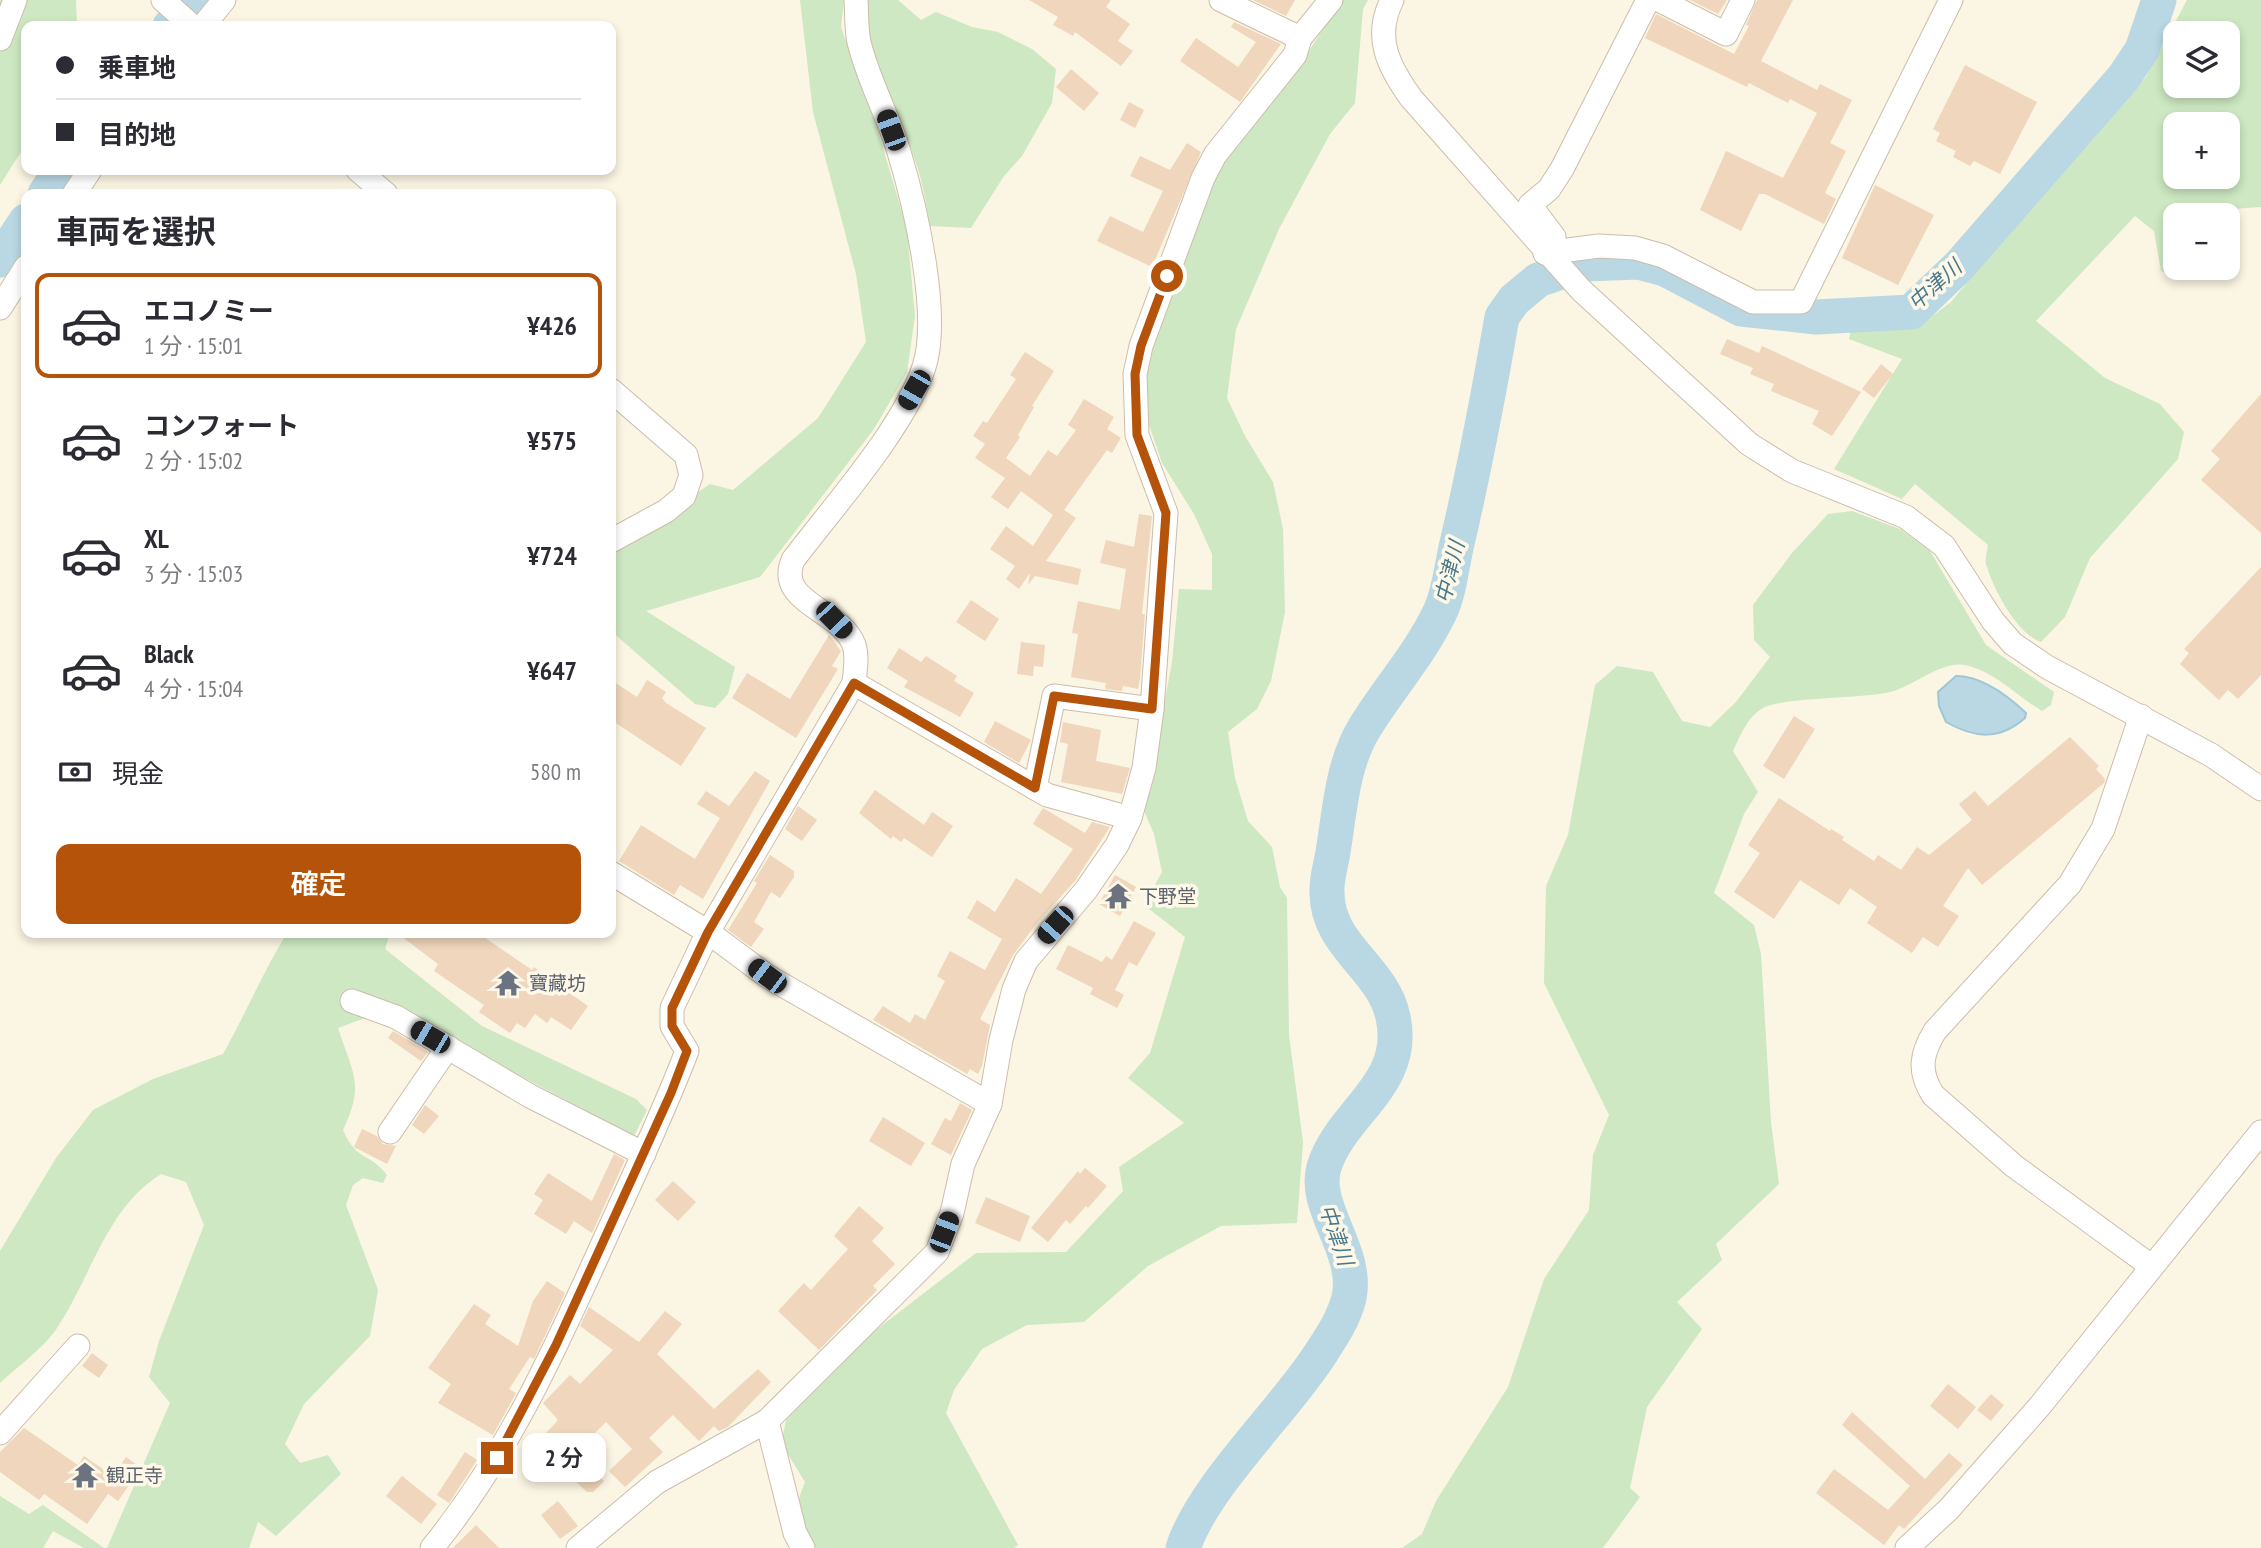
<!DOCTYPE html>
<html lang="ja">
<head>
<meta charset="utf-8">
<style>
  :root { --surface:#fff; --page:#f7f7f7; --text:#2b2b33; --muted:#7c7c81; --line:#e1e1e2; --accent:#b45309 }
  body { margin:0; font-family:"PT Sans Narrow","Noto Sans JP",sans-serif; background:var(--page); color:var(--text); height:100vh; display:flex; flex-direction:column; font-size:26px; white-space:nowrap }
  * { box-sizing:border-box; margin:0 }
  p { font-size:23px; color:var(--muted) }
  .icon { flex:none; width:38px; height:38px; fill:none; stroke:currentColor; stroke-width:2; stroke-linecap:round; stroke-linejoin:round }
  .map { position:relative; flex:1; overflow:hidden }
  .drawer { position:absolute; left:21px; top:189px; width:595px; height:749px; display:flex; flex-direction:column; background:var(--surface); border-radius:14px; box-shadow:0 4px 10px #0003 }
  .drawer>* { flex:none }
  .guide { position:absolute; left:21px; top:21px; width:595px; height:154px; border-radius:14px; box-shadow:0 4px 10px #0003; display:grid; align-content:center; height:154px; padding:0 35px; background:var(--surface) }
  .fabs { position:absolute; left:2163px; top:21px; display:grid; gap:14px }
  .fabs a { display:grid; place-items:center; width:77px; height:77px; border-radius:14px; background:var(--surface); box-shadow:0 4px 10px #0003; font-size:35px }
  .end { position:absolute; width:32px; height:32px; margin:-16px; border:9px solid #b45309; background:#fff; box-shadow:0 0 0 4px #fff }
  .from { border-radius:50% }
  .bubble { position:absolute; height:49px; border-radius:14px; background:var(--surface); box-shadow:0 4px 10px #0003; font-size:23px; font-weight:600; line-height:49px; text-align:center }
  .car { position:absolute; width:21px; height:42px; margin:-21px -10px; border-radius:9px; box-shadow:0 0 5px 2px #0007; background:linear-gradient(#222 24%,#8ab4d8 0 40%,#222 0 76%,#8ab4d8 0 86%,#222 0) }
  .guide b { display:flex; align-items:center; gap:24px; height:66px; font-size:26px }
  .guide b+b { border-top:2px solid var(--line) }
  .guide i { width:18px; height:18px; background:var(--text) }
  ul { padding:0; list-style:none }
  li { display:flex; align-items:center; gap:21px; height:105px; margin:0 14px 10px; padding:0 21px; border:4px solid transparent; border-radius:14px }
  li div { flex:1 }
  li b { display:block; font-size:26px }
  li em { font-style:normal; font-weight:600 }
  li.active { border-color:var(--accent) }
  li>.icon { width:63px; height:63px; stroke-width:1.5 }
  h2 { padding:0 35px; font-size:32px; line-height:84px }
  .pay { display:flex; align-items:center; gap:18px; height:77px; padding:0 35px; font-size:26px }
  .pay p { margin-inline-start:auto }
  .cta { display:flex; gap:14px; margin-top:auto; padding:14px 35px }
  .cta a { flex:1; height:80px; border-radius:14px; background:var(--accent); color:#fff; font-size:28px; font-weight:600; line-height:80px; text-align:center }
  .map>svg:first-child { display:block }
  .green { fill:#cde8c2; fill-rule:evenodd }
  .water { fill:#b9d8e4; stroke:#9fc7d5; stroke-width:2 }
  .lines { fill:none; stroke-linecap:round; stroke-linejoin:round }
  .river { stroke:#b9d8e4; stroke-width:35 }
  .building { fill:#efd6bc }
  .minor-casing { stroke:#ccbdaa; stroke-width:25 }
  .minor { stroke:#fff; stroke-width:23 }
  .route { stroke:#b45309; stroke-width:9 }
  .labels { text-anchor:middle; stroke-width:7; stroke-linejoin:round; paint-order:stroke }
  .worship-label { font-size:19px; fill:#5b616d; stroke:#fef8e9; text-anchor:start }
  .water-label { font-size:21px; font-style:italic; fill:#48788b; stroke:#fef8e9 }
</style>
</head>
<body>
<div class="map">
<svg width="2261" height="1548" viewBox="0 0 2261 1548">
  <rect width="100%" height="100%" fill="#fbf5e3"/>
  <g class="green">
    <path d="M0 0H76L77 26H26V144L0 185Z"/>
    <path d="M800 0H844L841 27 878 131 907 229 915 316 907 372 874 429 760 577 646 611 735 667 728 694 715 708 695 704 611 631V552L710 484 733 490 818 418 866 342 856 274 813 112Z"/>
    <path d="M868 0H898L921 20 936 12 972 27 998 32 1032 49 1056 69 1052 103 1022 156 1004 176 971 228 930 226C926 205 923 183 916 163 899 111 860 57 868 0Z"/>
    <path d="M1342 0H1368L1363 9 1355 103 1330 134 1279 229 1236 329 1227 398 1245 436 1273 482 1283 529 1285 612 1271 681 1257 709 1228 732 1235 778 1248 821 1272 847 1280 887 1287 898 1289 1035 1303 1142 1297 1223 1221 1226 1148 1266 1084 1322 1027 1325 982 1349 954 1390 946 1413 1018 1545 1014 1548H814C798 1520 792 1513 805 1482L781 1443 788 1412 863 1340 976 1253 1066 1252 1123 1191 1119 1167 1184 1123 1128 1078 1150 1053 1185 937 1144 905 1162 872 1154 834 1144 811 1172 662 1179 589 1212 590V554L1194 514 1162 463 1146 416 1147 362 1159 322 1215 172 1301 63Z"/>
    <path d="M2187 0H2261V207L2233 209 2228 216 2175 215V268H2194L2176 277 2161 271 2154 231 2135 216 2036 321 2105 378 2160 404 2184 432 2178 459 2090 558 2065 617 2041 642C2017 634 1994 590 1987 567 1984 561 1987 552 1988 545L1915 484 1902 499 1834 469 1902 359 1849 339 1852 325 1919 326 1951 302 2063 166 2146 77ZM2175 33H2228V86H2175ZM2175 124H2228V177H2175Z"/>
    <path d="M1852 511 1900 529 1930 551 1986 645 2054 692 2051 705 2042 711C2017 696 1994 671 1965 665 1941 660 1913 687 1890 692 1861 699 1782 697 1763 708 1748 716 1740 736 1733 751L1758 792 1744 814 1714 893 1754 925 1761 954 1771 1122 1779 1184 1716 1244 1722 1260 1677 1302 1702 1329 1647 1407 1630 1488 1640 1497 1603 1548H1402L1422 1534 1436 1501 1508 1387 1544 1279 1589 1210 1593 1155 1609 1115 1544 983 1546 886 1568 835 1595 685 1617 666 1653 672 1682 721 1710 727 1736 702 1770 657 1754 640 1753 605 1792 553 1828 514Z"/>
    <path d="M287 933H390L385 949 482 1026 636 1099 647 1110 634 1136 402 1013 365 1018 338 1028C353 1074 365 1084 343 1130 357 1162 369 1152 387 1175L383 1183 363 1178 353 1185 346 1205 378 1290 370 1336 304 1404 285 1444 300 1463 328 1455 341 1474 276 1536 258 1522 249 1548H107L170 1403 149 1377 159 1341 204 1225 186 1182 161 1174C105 1209 91 1279 55 1331 41 1350 17 1367 0 1383V1251L56 1158 93 1110 153 1079 223 1054C246 1013 263 972 287 933Z"/>
    <path d="M0 1496 29 1514 43 1505 104 1548H84L53 1531 43 1548H0Z"/>
  </g>
  <path class="water" d="M1956 676C1981 676 2008 696 2026 713L2025 718C1999 741 1974 738 1946 722L1939 706 1938 692Z"/>
  <g class="lines">
    <g class="river">
      <path d="M170 26 192 0"/>
      <path d="M45 194 61 170"/>
      <path d="M0 260 26 221"/>
      <path d="M1183 1548C1204 1486 1279 1416 1317 1359 1330 1339 1343 1321 1349 1298 1359 1250 1312 1208 1324 1167 1341 1112 1408 1085 1393 1017 1383 968 1327 946 1327 893 1326 880 1331 865 1333 852 1340 810 1342 764 1365 727 1389 688 1420 654 1440 612 1450 591 1452 562 1458 539 1475 466 1489 392 1502 317L1514 300 1538 280 1585 264 1639 262 1665 269 1741 309 1816 317 1911 312 1960 265 2124 77 2142 50 2159 0"/>
    </g>
  </g>
  <g class="building">
    <path d="M1029 0H1111L1106 7 1130 24 1118 41 1133 51 1121 66 1075 32 1073 36 1053 25 1058 17Z"/>
    <path d="M1253 0H1295L1286 16Z"/>
    <path d="M1690 0H1727L1718 14Z"/>
    <path d="M1757 0H1793L1761 61 1817 90 1820 84 1852 100 1830 143 1846 151 1825 193 1836 199 1824 224 1765 194H1759L1741 231 1700 210 1726 151 1783 178 1817 113 1790 99 1788 103 1749 83 1747 87 1645 38 1656 14 1734 54 1749 26 1746 25Z"/>
    <path d="M1234 22 1281 44 1240 102 1180 61 1196 38 1238 67 1256 42 1231 27Z"/>
    <path d="M1965 65 2037 102 2000 174 1974 161 1970 166 1953 157 1956 151 1936 141 1940 133 1933 129Z"/>
    <path d="M1071 69 1099 93 1084 111 1056 87Z"/>
    <path d="M1129 102 1144 110 1135 128 1120 120Z"/>
    <path d="M1187 143 1201 152 1152 267 1097 241 1110 216 1143 232 1163 191 1130 176 1140 156 1170 170Z"/>
    <path d="M1875 185 1934 215 1898 285 1842 258Z"/>
    <path d="M1727 339 1759 353 1762 346 1861 392 1832 436 1812 424 1819 411 1771 391 1774 384 1750 374 1753 368 1720 354Z"/>
    <path d="M1025 352 1054 371 1032 406 1034 407 1018 435 1020 437 1006 458 1030 476 1048 450 1057 456 1076 430 1068 425 1084 399 1114 417 1107 429 1121 438 1112 453 1107 450 1064 510 1076 518 1046 561 1081 569 1078 585 1035 576 1028 585 1030 573 1019 589 1006 579 1015 566 990 549 1006 526 1033 546 1053 515 1021 491 1008 509 991 497 1005 478 975 458 985 444 973 436 983 421 987 423 1016 379 1010 375Z"/>
    <path d="M1881 364 1893 374 1874 398 1862 389Z"/>
    <path d="M2261 394V533L2201 480 2220 459 2211 451Z"/>
    <path d="M1139 514 1152 516 1142 614H1145L1140 679 1138 689 1123 686 1122 691 1105 689 1106 683 1071 677 1078 634 1072 633 1078 601 1120 610 1126 569 1100 563 1106 540 1134 547Z"/>
    <path d="M2261 567V675L2238 699 2228 690 2219 700 2180 664 2189 653 2184 649Z"/>
    <path d="M971 600 999 619 985 641 956 622Z"/>
    <path d="M829 635 841 651 832 666 838 669 796 738 732 698 747 673 790 699Z"/>
    <path d="M1021 642 1045 645 1043 667 1034 666 1033 676 1017 674Z"/>
    <path d="M899 648 921 662 926 656 957 676 954 681 974 693 960 717 904 687 908 681 887 668Z"/>
    <path d="M611 680 637 697 647 680 666 692 662 698 666 703 706 728 681 766 611 720Z"/>
    <path d="M1794 716 1815 729 1784 779 1763 766Z"/>
    <path d="M995 721 1031 740 1019 763 984 742Z"/>
    <path d="M1063 722 1101 730 1096 761 1130 768 1122 794 1061 782 1068 744 1060 742Z"/>
    <path d="M2070 737 2099 766 2096 769 2105 779 2104 783 1982 885 1968 868 1943 906 1959 916 1938 947 1923 937 1912 953 1867 923 1877 907 1850 888 1839 905 1800 880 1774 919 1734 892 1760 853 1748 845 1779 798 1830 831 1831 829 1844 837 1842 840 1874 861 1878 855 1901 870 1917 847 1929 855 1972 820 1959 804 1975 791 1988 806Z"/>
    <path d="M755 771 770 781 703 899 680 885 674 895 619 861 641 825 695 859 720 818 697 804 706 791 729 806Z"/>
    <path d="M875 790 924 825 932 812 953 826 932 857 904 838 901 842 893 836 891 839 859 813Z"/>
    <path d="M798 806 817 820 802 841 785 829Z"/>
    <path d="M1043 808 1085 833 1092 822 1110 827 1075 881 1036 924 1013 955 980 1019 990 1025 982 1066 978 1074 970 1069 967 1074 873 1020 883 1006 910 1023 915 1014 925 1020 945 981 937 976 950 951 985 970 1002 939 967 918 977 900 995 912 1016 878 1041 894 1073 849 1033 824Z"/>
    <path d="M770 855 794 871V877L780 898 771 892 754 922 764 929 751 947 728 930 757 883 754 881Z"/>
    <path d="M1115 875 1136 887 1120 916 1099 904Z"/>
    <path d="M1134 921 1156 933 1137 966 1129 962 1115 990 1124 995 1117 1008 1090 994 1093 988 1056 969 1068 945 1102 962 1106 956 1112 960Z"/>
    <path d="M397 933H478L532 970 534 967 547 977 551 972 566 982 562 988 588 1006 571 1030 551 1017 547 1023 535 1014 525 1028 517 1023 510 1033 479 1012 484 1005 434 971 438 964Z"/>
    <path d="M393 1031 428 1052 421 1061 388 1038Z"/>
    <path d="M960 1103 972 1110 951 1155 931 1144 945 1118 951 1121Z"/>
    <path d="M425 1105 439 1116 424 1134 412 1125Z"/>
    <path d="M883 1117 925 1143 911 1166 869 1141Z"/>
    <path d="M362 1129 377 1136 383 1144 396 1146 387 1164 354 1147Z"/>
    <path d="M614 1154 625 1160 592 1233 574 1221 566 1234 534 1214 543 1200 534 1194 548 1173 592 1201Z"/>
    <path d="M1085 1168 1107 1186 1088 1208 1086 1206 1070 1224 1066 1220 1048 1242 1031 1228 1078 1171 1080 1174Z"/>
    <path d="M673 1181 696 1202 678 1221 655 1200Z"/>
    <path d="M986 1197 1030 1216 1020 1242 975 1223Z"/>
    <path d="M859 1206 884 1228 872 1241 895 1264 873 1286 877 1290 819 1350 778 1311 804 1283 811 1290 848 1249 834 1236Z"/>
    <path d="M547 1281 565 1293 534 1359 530 1357 509 1389 516 1393 493 1435 438 1403 451 1384 428 1368 474 1304 491 1315 485 1324 518 1346 533 1301Z"/>
    <path d="M589 1307 639 1342 665 1311 682 1324 657 1354 714 1409 758 1369 771 1382 728 1427 719 1431 714 1426 699 1441 673 1415 649 1438 663 1452 625 1487 609 1471 632 1449 606 1422 575 1453 604 1481 593 1492H587L536 1444 558 1420 543 1403 570 1375 580 1384 613 1350 580 1326Z"/>
    <path d="M92 1353 108 1365 99 1378 82 1366Z"/>
    <path d="M1948 1384 1976 1407 1958 1429 1930 1406Z"/>
    <path d="M1991 1394 2004 1405 1991 1421 1977 1410Z"/>
    <path d="M1852 1412 1925 1479 1949 1453 1963 1465 1904 1529 1899 1525 1884 1545 1816 1493 1834 1469 1888 1510 1910 1486 1842 1425Z"/>
    <path d="M24 1428 78 1465 84 1456 113 1476 126 1457 141 1468 118 1501 108 1494 87 1524 44 1494 39 1500 0 1472V1452Z"/>
    <path d="M465 1452 477 1460 449 1503 437 1495Z"/>
    <path d="M402 1476 437 1504 421 1524 386 1496Z"/>
    <path d="M558 1501 578 1526 560 1539 541 1515Z"/>
    <path d="M476 1525 499 1548H453Z"/>
  </g>
  <g class="lines">
    <g class="minor-casing">
      <g id="minor">
        <path d="M163 0 192 26"/>
        <path d="M856 0C857 14 856 29 859 42 868 80 888 115 899 152 915 205 941 315 924 367 904 428 833 507 793 560 775 603 841 609 854 645 858 657 855 671 854 683L1047 795 1130 818"/>
        <path d="M1221 0 1300 38"/>
        <path d="M1392 0C1373 38 1389 67 1411 98L1581 290 1749 444 1792 471 1906 517 1944 546 1993 621 2013 644 2047 667 2211 755 2261 789"/>
        <path d="M1659 0 1726 34 1743 0"/>
        <path d="M203 26 224 0"/>
        <path d="M0 39 15 0"/>
        <path d="M358 170 386 194"/>
        <path d="M74 194 90 170"/>
        <path d="M1545 253 1599 246 1635 248 1663 256 1753 302H1801L1951 0"/>
        <path d="M1545 253 1554 237 1530 205 1549 189 1562 169 1648 0"/>
        <path d="M0 308 26 267"/>
        <path d="M611 390 686 455 691 475 684 496 666 511 611 541"/>
        <path d="M2141 716 2103 829 2070 884 1935 1031C1921 1054 1918 1071 1933 1095L2014 1166 2151 1266"/>
        <path d="M1035 788 1054 696 1152 709"/>
        <path d="M611 873 708 932 767 976 990 1104"/>
        <path d="M352 1001 396 1017 530 1096 644 1154"/>
        <path d="M390 1132 448 1047"/>
        <path d="M767 1421 795 1533 803 1548"/>
        <path d="M0 1433 78 1346"/>
        <path d="M432 1548C506 1457 551 1358 599 1252 629 1185 661 1119 687 1051L672 1026V1008L708 932 854 683"/>
        <path d="M578 1548 657 1482 767 1421 937 1252 952 1213 963 1164 990 1104 1001 1040 1014 989 1026 961 1086 890 1117 845 1130 818 1144 768 1152 709 1166 513 1137 435 1135 374 1141 346 1203 178 1215 155 1295 55 1300 38 1331 0"/>
        <path d="M1907 1548 1949 1509 2039 1407 2261 1132"/>
      </g>
    </g>
    <use href="#minor" class="minor"/>
  </g>
  <g class="lines">
    <path class="route" d="M497 1458 556 1345 671 1093 687 1051 672 1026V1008L708 932 854 683 1035 788 1054 696 1152 709 1166 513 1137 435 1135 374 1141 346 1167 276"/>
  </g>
  <defs>
    <g id="temple-bare" transform="scale(2.1)"><path d="M0-6L5-2H3V0L6.5 2.5H4V6H1.5V3h-3V6H-4V2.5H-6.5L-3 0V-2H-5Z" fill="#6b7280" stroke="#fef8e9" stroke-width="2.5" paint-order="stroke"/></g>
  </defs>
  <g fill-rule="evenodd">
    <use href="#temple-bare" x="1118" y="896"/>
    <use href="#temple-bare" x="508" y="983"/>
    <use href="#temple-bare" x="85" y="1475"/>
  </g>
  <g class="labels">
    <g class="worship-label">
      <text x="1139" y="903">下野堂</text>
      <text x="529" y="990">寶藏坊</text>
      <text x="106" y="1482">観正寺</text>
    </g>
    <g class="water-label">
      <text transform="translate(1935 285) rotate(-42)" y="7">中津川</text>
      <text transform="translate(1450 572) rotate(-76)" y="7">中津川</text>
      <text transform="translate(1336 1235) rotate(71)" y="7">中津川</text>
    </g>
  </g>
</svg>
<div class="fabs">
<a><svg class="icon" aria-label="layers" viewBox="0 0 24 24"><path d="M12 4l9 5-9 5-9-5zM3 14l9 5 9-5"/></svg></a>
<a>+</a>
<a>−</a>
</div>
<i class="end from" style="left:1167px;top:276px"></i>
<i class="end" style="left:497px;top:1458px"></i>
<div class="bubble" style="left:522px;top:1433px;width:84px">2 分</div>
<i class="car" style="left:891px;top:130px;rotate:340deg"></i>
<i class="car" style="left:914px;top:390px;rotate:210deg"></i>
<i class="car" style="left:834px;top:620px;rotate:136deg"></i>
<i class="car" style="left:1055px;top:925px;rotate:222deg"></i>
<i class="car" style="left:767px;top:976px;rotate:307deg"></i>
<i class="car" style="left:430px;top:1037px;rotate:300deg"></i>
<i class="car" style="left:944px;top:1232px;rotate:21deg"></i>
<div class="guide">
<b><i class="from"></i>乗車地</b>
<b><i></i>目的地</b>
</div>
<section class="drawer">
<h2>車両を選択</h2>
<ul>
<li class="active"><svg class="icon" aria-label="car" viewBox="0 0 24 24"><path d="M5 17H2v-5l4-1 3-4h7l3 4 3 1v5h-3M9 17h6M6 11h13"/><circle cx="7" cy="17" r="2"/><circle cx="17" cy="17" r="2"/></svg><div><b>エコノミー</b><p>1 分 · 15:01</p></div><em>¥426</em></li>
<li><svg class="icon" aria-label="car" viewBox="0 0 24 24"><path d="M5 17H2v-5l4-1 3-4h7l3 4 3 1v5h-3M9 17h6M6 11h13"/><circle cx="7" cy="17" r="2"/><circle cx="17" cy="17" r="2"/></svg><div><b>コンフォート</b><p>2 分 · 15:02</p></div><em>¥575</em></li>
<li><svg class="icon" aria-label="car" viewBox="0 0 24 24"><path d="M5 17H2v-5l4-1 3-4h7l3 4 3 1v5h-3M9 17h6M6 11h13"/><circle cx="7" cy="17" r="2"/><circle cx="17" cy="17" r="2"/></svg><div><b>XL</b><p>3 分 · 15:03</p></div><em>¥724</em></li>
<li><svg class="icon" aria-label="car" viewBox="0 0 24 24"><path d="M5 17H2v-5l4-1 3-4h7l3 4 3 1v5h-3M9 17h6M6 11h13"/><circle cx="7" cy="17" r="2"/><circle cx="17" cy="17" r="2"/></svg><div><b>Black</b><p>4 分 · 15:04</p></div><em>¥647</em></li>
</ul>
<div class="pay"><svg class="icon" aria-label="cash" viewBox="0 0 24 24"><path d="M3 7h18v10H3z"/><circle cx="12" cy="12" r="2"/></svg>現金<p>580 m</p></div>
<div class="cta"><a>確定</a></div>
</section>
</div>
</body>
</html>
